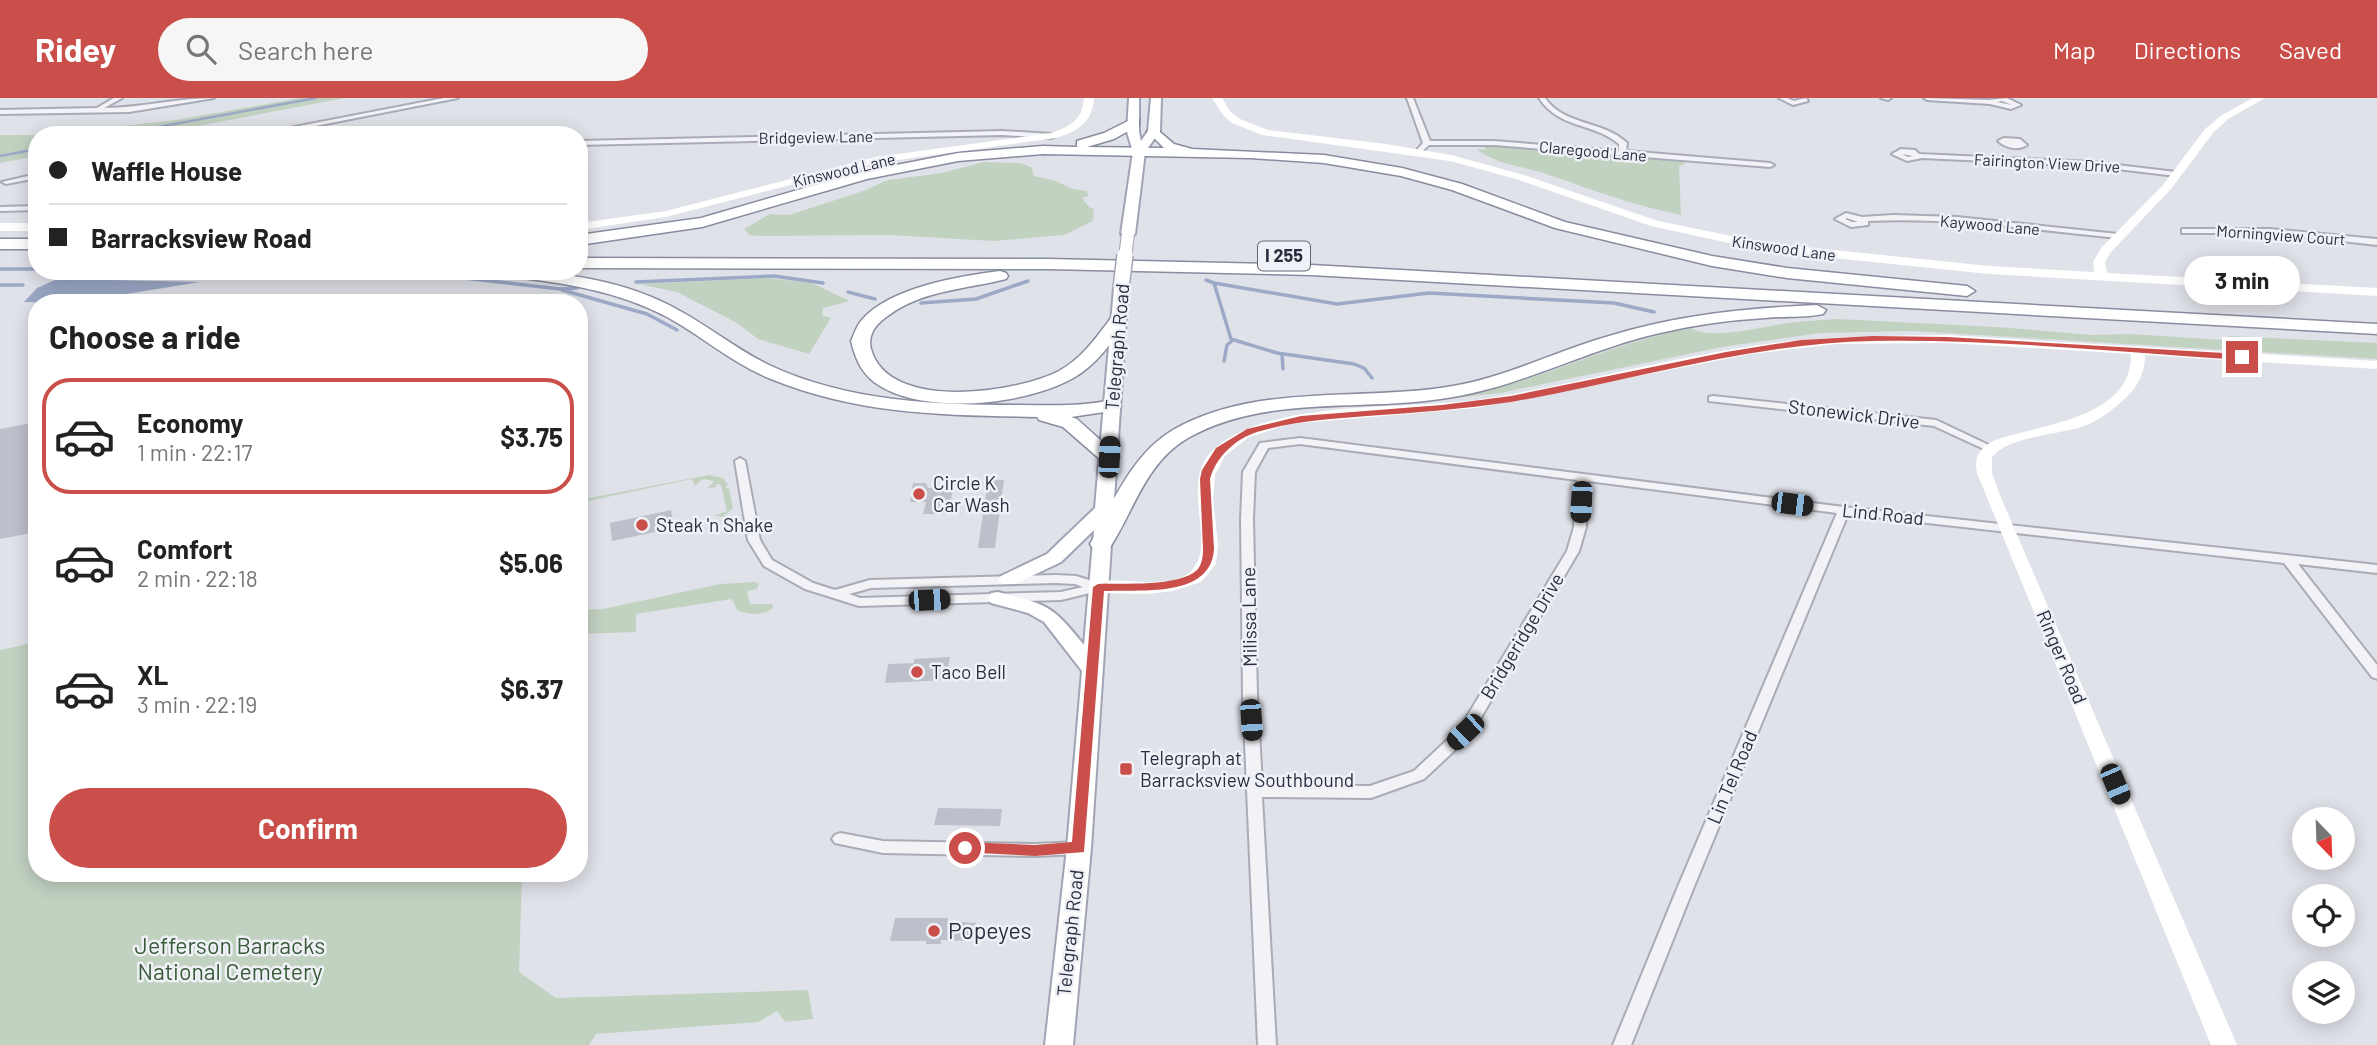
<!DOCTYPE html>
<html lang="en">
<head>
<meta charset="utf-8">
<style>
  :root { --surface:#fff; --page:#f6f6f6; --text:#222; --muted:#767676; --line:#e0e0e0; --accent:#ca4e49 }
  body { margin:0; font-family:Barlow,sans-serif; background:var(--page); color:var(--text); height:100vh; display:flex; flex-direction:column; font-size:26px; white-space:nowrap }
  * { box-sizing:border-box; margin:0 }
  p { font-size:23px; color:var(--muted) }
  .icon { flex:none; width:38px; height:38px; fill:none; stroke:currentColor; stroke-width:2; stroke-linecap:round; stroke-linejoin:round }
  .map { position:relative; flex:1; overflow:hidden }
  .drawer { position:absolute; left:28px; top:196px; width:560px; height:588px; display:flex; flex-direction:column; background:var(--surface); border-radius:28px; box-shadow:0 4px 18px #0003 }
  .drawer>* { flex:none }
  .hud { position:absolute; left:28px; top:28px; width:560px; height:154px; border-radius:28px; box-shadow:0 4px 18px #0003; display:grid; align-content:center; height:154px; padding:0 21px; background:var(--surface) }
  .needle { width:46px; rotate:157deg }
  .buttons { position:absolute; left:2292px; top:709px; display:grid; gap:14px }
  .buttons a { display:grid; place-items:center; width:63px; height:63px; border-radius:50%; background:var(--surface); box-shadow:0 4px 18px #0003; font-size:35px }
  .end { position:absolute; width:32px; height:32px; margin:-16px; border:9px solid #ca4e49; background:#fff; box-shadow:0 0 0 4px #fff }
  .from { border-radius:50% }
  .bubble { position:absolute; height:49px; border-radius:24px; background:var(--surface); box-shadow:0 4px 18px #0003; font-size:23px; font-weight:700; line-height:49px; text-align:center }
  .car { position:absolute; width:21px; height:42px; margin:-21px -10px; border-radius:9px; box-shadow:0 0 5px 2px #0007; background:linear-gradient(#222 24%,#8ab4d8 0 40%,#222 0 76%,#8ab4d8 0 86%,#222 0) }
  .hud b { display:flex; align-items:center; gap:24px; height:66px; font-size:26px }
  .hud b+b { border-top:2px solid var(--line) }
  .hud i { width:18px; height:18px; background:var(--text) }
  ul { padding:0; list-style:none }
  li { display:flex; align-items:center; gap:21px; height:116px; margin:0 14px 10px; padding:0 7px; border:4px solid transparent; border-radius:28px }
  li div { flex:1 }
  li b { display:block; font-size:26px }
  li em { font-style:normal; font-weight:700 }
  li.active { border-color:var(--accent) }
  li>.icon { width:63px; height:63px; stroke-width:1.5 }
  h2 { padding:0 21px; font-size:32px; line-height:84px }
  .primary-button { display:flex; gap:14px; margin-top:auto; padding:14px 21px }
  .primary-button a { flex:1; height:80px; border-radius:42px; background:var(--accent); color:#fff; font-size:28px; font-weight:700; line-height:80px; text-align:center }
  header { display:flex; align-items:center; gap:42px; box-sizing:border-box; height:98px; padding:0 35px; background:var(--accent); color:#fff }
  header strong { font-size:33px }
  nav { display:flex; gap:38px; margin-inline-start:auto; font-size:24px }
  .search { width:490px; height:63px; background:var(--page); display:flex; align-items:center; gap:18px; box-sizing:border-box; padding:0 24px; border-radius:38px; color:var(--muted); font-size:26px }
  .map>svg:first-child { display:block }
  .green { fill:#c2d2c1 }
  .water { fill:#9ca9c7 }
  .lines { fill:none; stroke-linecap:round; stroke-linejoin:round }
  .stream-far1 { stroke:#9ca9c7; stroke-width:2.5 }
  .stream { stroke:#9ca9c7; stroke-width:3.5 }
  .building { fill:#bdc0cb }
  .street-casing { stroke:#a9acb6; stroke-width:4 }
  .primary-casing { stroke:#a0a4b4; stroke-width:4 }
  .highway-casing { stroke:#888c9f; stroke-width:3 }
  .street { fill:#f3f3f7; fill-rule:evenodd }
  .secondary { fill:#fff; fill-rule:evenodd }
  .primary { fill:#fff; fill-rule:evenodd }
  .highway { fill:#fff; fill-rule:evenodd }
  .primary-bridge-far1-casing { stroke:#a0a4b4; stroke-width:14; stroke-linecap:butt }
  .primary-bridge-casing { stroke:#a0a4b4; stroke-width:18; stroke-linecap:butt }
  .primary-bridge-far1 { stroke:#fff; stroke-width:12 }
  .primary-bridge { stroke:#fff; stroke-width:15 }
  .route { fill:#ca4e49 }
  .poi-dot { fill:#ca4e49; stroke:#eff1f6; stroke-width:2.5 }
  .labels { text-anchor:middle; stroke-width:5; stroke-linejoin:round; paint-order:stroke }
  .far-street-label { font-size:16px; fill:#292d3f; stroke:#eff1f6 }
  .shield { fill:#eff1f6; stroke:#646876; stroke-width:2 }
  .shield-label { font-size:18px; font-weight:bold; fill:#292d3f }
  .street-label { font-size:19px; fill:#292d3f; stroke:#eff1f6 }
  .poi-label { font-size:19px; fill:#292d3f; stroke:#eff1f6; text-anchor:start }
  .near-poi-label { font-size:23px; fill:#292d3f; stroke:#eff1f6; text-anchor:start }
  .near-park-label { font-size:23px; fill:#375b37; stroke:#eff1f6 }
</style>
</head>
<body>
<header>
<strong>Ridey</strong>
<div class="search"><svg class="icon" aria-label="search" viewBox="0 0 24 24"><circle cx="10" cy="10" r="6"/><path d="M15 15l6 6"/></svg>Search here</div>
<nav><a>Map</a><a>Directions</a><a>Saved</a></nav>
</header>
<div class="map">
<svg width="2377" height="947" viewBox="0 0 2377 947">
  <rect width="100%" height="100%" fill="#e0e2e9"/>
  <g class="green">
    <path d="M300 0H345L150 37H41L176 22Z"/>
    <path d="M0 37H37V58L0 65Z"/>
    <path d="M1485 47 1682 63 1685 66 1679 68 1681 117C1636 108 1595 93 1552 78 1526 68 1498 68 1476 51L1485 52Z"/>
    <path d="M984 64 1020 65 1031 69 1034 78 1056 83 1072 91 1087 93 1088 98 1082 100 1089 109 1094 111 1093 123 1064 137 994 143 888 137 758 138 749 137 744 131 770 116 789 117 866 92 888 82 942 75Z"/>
    <path d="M767 180 812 185 850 203 823 210 822 217 831 220 809 256 758 241 737 225 677 194 639 186Z"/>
    <path d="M1838 221 1997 229 2092 237 2131 236 2223 242 2229 238 2377 245V261L1912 233 1820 235 1722 249 1500 295 1409 305C1441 301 1474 297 1505 288 1568 269 1626 242 1691 230 1711 243 1763 228 1788 225 1805 223 1821 222 1838 221Z"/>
    <path d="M709 377 723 380 728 387 725 390H729L733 410 723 419 714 418 727 413 721 387 717 386 716 389 708 390 714 383 703 381 695 388 692 381 579 405V402Z"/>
    <path d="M755 484 759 486 757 491 747 493 750 506H772L773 510C763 518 748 517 737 512L732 501 636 516V534L579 536V512L603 511 720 486Z"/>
    <path d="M37 544V775H522L519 874 556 900 808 892 813 921 785 924 777 913 758 924 596 936 589 947H0V552Z"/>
  </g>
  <path class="water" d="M55 182 64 181 200 184 71 205 24 204 37 190Z"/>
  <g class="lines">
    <g class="stream-far1">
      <path d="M114 37 316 0"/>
      <path d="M0 58 37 51"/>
    </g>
    <g class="stream">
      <path d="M0 171H37"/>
      <path d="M48 173 49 178"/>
      <path d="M328 173 428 176 560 191 577 190"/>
      <path d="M1206 182 1214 185 1231 241 1277 255 1354 266 1364 270 1372 280"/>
      <path d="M636 184 774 178 823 185"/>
      <path d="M1214 185 1337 206 1429 195 1614 205 1654 214"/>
      <path d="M0 187H23"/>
      <path d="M562 192 647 216 677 232"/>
      <path d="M848 194 875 201"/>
      <path d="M921 205 976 201 1028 183"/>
      <path d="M1282 256 1283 271"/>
      <path d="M1224 263 1227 247 1233 242"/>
    </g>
  </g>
  <g class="building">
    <path d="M37 324V434L0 441V331Z"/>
    <path d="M988 382H1004L995 450H978Z"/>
    <path d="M913 385H926L928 390H953L949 416H923L926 404H910Z"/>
    <path d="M671 412 674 430 612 443 610 425Z"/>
    <path d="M950 559 946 582 885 585 888 566 914 565V561Z"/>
    <path d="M938 710 1002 711 1000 728 934 727Z"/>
    <path d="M895 820H948L947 823 976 825 974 840 970 843 941 842V846H926V843H890Z"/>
  </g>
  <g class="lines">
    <g class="street-casing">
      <g id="street">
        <path d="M114 0H122L104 10C141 10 177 0 214 0L129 14 0 16V12L97 10Z"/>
        <path d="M444 0H458L269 37H253Z"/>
        <path d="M1407 0H1413L1430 43H1494L1619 53V46C1593 24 1559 31 1539 0H1545C1564 28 1603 22 1627 45L1626 53 1770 65 1774 67 1770 69 1494 47H1429L1419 56 1415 54 1423 45Z"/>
        <path d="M1779 0H1787L1794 3 1806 0 1808 3 1793 7Z"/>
        <path d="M1881 0H1891L1888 2Z"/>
        <path d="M1924 0 1989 2 2007 0 2021 7 2011 11 1990 6 1927 2ZM2002 3 2012 7 1997 4Z"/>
        <path d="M1002 33 1052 36 1056 38 1052 40 1002 37 579 47V43Z"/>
        <path d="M2004 40 2020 41 2027 47C2017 53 2006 50 1998 43Z"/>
        <path d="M1901 51 1915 52 1919 56 2092 64 2176 74 2180 76 2176 78 2092 68 1922 60 1907 63 1892 56ZM1902 56 1913 58 1908 59Z"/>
        <path d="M37 76V80L6 86 2 84Z"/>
        <path d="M37 108V112L0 113V109Z"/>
        <path d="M1846 115 1862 119 1893 117 1957 119 2118 136 2122 138 2118 140C2035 132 1952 119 1868 123V127L1851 129 1835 121ZM1847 120 1858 124H1852L1845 121Z"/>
        <path d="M2182 131H2270L2377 141V147L2270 135H2182Z"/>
        <path d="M1713 298 1936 322 1995 350 1990 353 1986 352 1934 328 1709 303V299Z"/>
        <path d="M1300 340 1844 409 2377 467V475L2298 466 2377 567V581L2372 579 2284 465 1848 416 1693 791 1631 947H1613L1677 791 1837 415 1588 383 1586 429 1579 453 1470 638 1424 681 1371 700 1262 699 1276 947H1258L1243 598 1241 421 1243 374 1260 345ZM1300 346 1577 382 1574 429 1567 453 1460 630 1414 673 1370 688 1262 687 1257 598 1253 421 1255 374 1268 350Z"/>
        <path d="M740 360 745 363 760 442 772 462 813 485 835 492 870 482 1056 477 1076 478 1102 486 1104 489 1102 492 1061 502 859 508 805 491 764 468 748 442 735 363ZM1056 485 1075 486 1083 489 1061 494 860 500 849 496 871 490Z"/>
        <path d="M840 735 883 743 1035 746 1079 744 1084 746 1087 750 1084 754 1079 756 1035 758 883 755 835 745 832 741 835 737Z"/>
      </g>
    </g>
    <g class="primary-casing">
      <g id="primary">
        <path d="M1129 0H1139V34L1141 43 1148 33 1151 0H1161L1160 33 1145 54 1135 136 1128 140 1121 136 1133 54 1127 34Z"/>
        <path d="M1121 186 1128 190 1091 750 1073 947H1045L1067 750 1082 573 1044 524 1028 515 991 505 988 500 991 495 998 494C1048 507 1051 506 1084 547L1094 432 1061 464 1015 486H1001L998 482 1001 478 1047 456 1095 410 1114 190Z"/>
      </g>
    </g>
    <g class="highway-casing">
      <g id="highway">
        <path d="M1134 20 1139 21V27L1114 41 1087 49 1164 50 1147 33 1154 29 1174 46 1192 51 1324 57 1402 70 1462 86 1565 124 1712 158 1787 170 1967 188 1975 193 1967 198 1787 180 1712 168 1555 130 1452 92 1401 78 1324 65 1250 60 1043 56 958 63 867 81 702 129 579 147V137L701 120 860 74 958 55 1043 48 1077 49V43L1104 35Z"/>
        <rect x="0" y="141" width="37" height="10"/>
        <path d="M579 160 1048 161 1311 167 2377 226V236L1311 177 1048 171 579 170Z"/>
        <path d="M495 173C558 173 624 181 680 213 711 230 739 253 771 268 850 304 936 307 1021 307 1051 307 1081 309 1111 302L1118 304 1121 308 1118 312 1071 319 1077 321 1119 359 1116 363H1102L1063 329 1039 322 1037 319C943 317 860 317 771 281 733 266 702 238 667 219 616 192 559 184 503 178Z"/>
        <path d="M1000 173 1006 175 1008 178 1006 181C967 191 923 192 889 217 877 225 867 236 871 251 888 314 1016 295 1059 273 1081 261 1096 240 1111 220H1123L1126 224C1112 244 1097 266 1075 279 1028 307 921 319 874 284 860 273 855 259 851 243 854 237 856 229 861 223 888 190 959 178 1000 173Z"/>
        <path d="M1817 207 1826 212 1823 216C1805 220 1784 218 1765 220 1730 222 1694 227 1660 235 1589 251 1525 287 1453 299 1367 315 1267 295 1188 340 1145 365 1134 413 1109 451H1093L1090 446C1112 406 1132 356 1173 332 1257 284 1362 304 1453 288 1507 279 1556 253 1609 238 1677 217 1746 210 1817 207Z"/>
      </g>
    </g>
    <use href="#street" class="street"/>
    <g class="secondary">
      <path d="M1084 0H1094C1093 24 1077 34 1056 40L876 65 666 119 579 132V125L666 113 876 59 1051 35C1070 29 1083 21 1084 0Z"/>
      <path d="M1212 0H1222L1230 13 1240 21 1268 32 1386 46 1451 57 1524 77 1658 123 1766 145 1989 168 2094 174 2093 164 2102 149 2163 87 2205 31 2222 17 2253 0H2265L2228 21 2213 35 2171 91 2111 154 2105 164 2107 175 2377 190V198L1989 176 1766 153 1651 128 1516 81 1450 63 1262 37 1232 25 1223 17Z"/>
      <rect x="0" y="125" width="37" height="8"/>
      <path d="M1947 237 2377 263V271L2145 257C2145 277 2136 292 2121 304 2110 314 2098 323 2084 328 2059 337 2008 338 1992 359V375L1999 395 2237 947H2211L1977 375C1974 359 1979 351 1993 343 2038 326 2132 322 2131 256L1947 245 1837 246 1751 256 1476 310 1290 326 1249 339 1225 358 1215 377 1213 401 1218 446 1216 466 1201 484 1173 493 1148 496 1098 495 1089 489C1102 472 1167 496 1190 474 1220 446 1176 384 1215 350 1272 301 1402 312 1476 302 1569 288 1659 262 1752 248 1817 238 1881 238 1947 237Z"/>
    </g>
    <use href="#primary" class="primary"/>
    <use href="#highway" class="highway"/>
    <g class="primary-bridge-far1-casing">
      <path id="primary-bridge-far1" d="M1125 159 1128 136"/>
    </g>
    <g class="primary-bridge-casing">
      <path id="primary-bridge" d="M1121 190 1125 157"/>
    </g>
    <use href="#primary-bridge-far1" class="primary-bridge-far1"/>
    <use href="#primary-bridge" class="primary-bridge"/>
  </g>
  <path class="route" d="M1873 238 1947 239 2242 256 2247 259 2242 262C2120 254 1996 241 1874 243 1750 245 1632 283 1511 304 1463 311 1415 315 1367 318 1330 321 1293 323 1257 334 1235 341 1216 359 1210 381L1214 451C1211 501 1140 491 1104 493L1084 754 1035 758 960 754 958 750 965 744 1035 747 1072 744 1093 489 1098 486C1123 485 1179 489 1197 472 1202 467 1203 458 1203 451L1200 381 1202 372 1216 350 1247 331 1301 318 1442 307 1511 298 1726 254 1801 242Z"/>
  <g class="poi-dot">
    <circle cx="919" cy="396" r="7"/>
    <circle cx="642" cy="427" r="7"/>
    <circle cx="917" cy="574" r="7"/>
    <rect x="1119" y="664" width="14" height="14" rx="3.5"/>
    <circle cx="934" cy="833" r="7"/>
  </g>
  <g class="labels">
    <g class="far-street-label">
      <text transform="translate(816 39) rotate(-1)" y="6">Bridgeview Lane</text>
      <text transform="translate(1593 53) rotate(5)" y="6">Claregood Lane</text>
      <text transform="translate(2047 65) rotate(3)" y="6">Fairington View Drive</text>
      <text transform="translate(844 72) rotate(-13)" y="6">Kinswood Lane</text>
      <text transform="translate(1990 127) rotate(5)" y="6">Kaywood Lane</text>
      <text transform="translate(2281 137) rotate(4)" y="6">Morningview Court</text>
      <text transform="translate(1784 150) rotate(8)" y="6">Kinswood Lane</text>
    </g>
    <rect class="shield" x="1258" y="143.5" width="52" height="29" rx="5"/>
    <g class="shield-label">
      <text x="1284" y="164">I 255</text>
    </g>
    <g class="street-label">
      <text transform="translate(1117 249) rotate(-85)" y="7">Telegraph Road</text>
      <text transform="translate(1854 316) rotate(7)" y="7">Stonewick Drive</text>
      <text transform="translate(1883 416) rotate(6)" y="7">Lind Road</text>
      <text transform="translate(1249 519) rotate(-91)" y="7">Milissa Lane</text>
      <text transform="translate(1522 538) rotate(-59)" y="7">Bridgeridge Drive</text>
      <text transform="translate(2062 559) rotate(67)" y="7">Ringer Road</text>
      <text transform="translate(1732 679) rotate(-67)" y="7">Lin Tel Road</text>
      <text transform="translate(1070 835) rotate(-84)" y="7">Telegraph Road</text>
    </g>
    <g class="poi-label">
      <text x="933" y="392">Circle K<tspan x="933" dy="22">Car Wash</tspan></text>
      <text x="656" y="434">Steak 'n Shake</text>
      <text x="931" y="581">Taco Bell</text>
      <text x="1140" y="667">Telegraph at<tspan x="1140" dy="22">Barracksview Southbound</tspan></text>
    </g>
    <g class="near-poi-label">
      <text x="948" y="841">Popeyes</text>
    </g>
    <g class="near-park-label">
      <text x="230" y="856">Jefferson Barracks<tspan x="230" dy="26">National Cemetery</tspan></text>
    </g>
  </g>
</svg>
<div class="buttons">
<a><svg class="needle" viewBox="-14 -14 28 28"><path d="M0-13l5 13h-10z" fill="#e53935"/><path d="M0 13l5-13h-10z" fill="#767676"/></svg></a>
<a><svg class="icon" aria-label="locate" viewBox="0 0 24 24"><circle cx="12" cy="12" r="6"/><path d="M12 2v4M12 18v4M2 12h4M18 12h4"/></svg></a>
<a><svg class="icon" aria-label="layers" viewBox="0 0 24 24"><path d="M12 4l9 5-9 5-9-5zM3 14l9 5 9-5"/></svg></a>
</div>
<i class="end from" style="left:965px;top:750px"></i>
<i class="end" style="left:2242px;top:259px"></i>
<div class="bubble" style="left:2184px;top:158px;width:116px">3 min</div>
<i class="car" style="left:1109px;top:359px;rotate:3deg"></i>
<i class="car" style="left:1581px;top:404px;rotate:183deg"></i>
<i class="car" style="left:1792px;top:406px;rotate:97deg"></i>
<i class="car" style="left:929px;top:502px;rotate:88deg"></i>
<i class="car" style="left:1251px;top:622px;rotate:176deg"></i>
<i class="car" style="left:1465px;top:634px;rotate:227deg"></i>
<i class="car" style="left:2115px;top:686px;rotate:157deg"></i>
<div class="hud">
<b><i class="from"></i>Waffle House</b>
<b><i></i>Barracksview Road</b>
</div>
<section class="drawer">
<h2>Choose a ride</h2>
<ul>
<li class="active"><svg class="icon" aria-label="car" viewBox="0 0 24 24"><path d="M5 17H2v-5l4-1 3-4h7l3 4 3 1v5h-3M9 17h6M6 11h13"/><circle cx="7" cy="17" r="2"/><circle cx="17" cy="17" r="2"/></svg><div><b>Economy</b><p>1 min · 22:17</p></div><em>$3.75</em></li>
<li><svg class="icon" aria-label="car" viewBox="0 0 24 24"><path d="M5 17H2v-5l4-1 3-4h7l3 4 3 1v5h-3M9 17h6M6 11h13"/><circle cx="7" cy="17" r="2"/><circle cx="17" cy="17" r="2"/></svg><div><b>Comfort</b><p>2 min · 22:18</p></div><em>$5.06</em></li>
<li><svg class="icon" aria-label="car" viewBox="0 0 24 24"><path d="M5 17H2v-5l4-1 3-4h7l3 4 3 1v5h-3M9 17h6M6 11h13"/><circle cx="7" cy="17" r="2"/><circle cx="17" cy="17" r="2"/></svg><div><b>XL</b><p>3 min · 22:19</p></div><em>$6.37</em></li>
</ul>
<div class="primary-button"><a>Confirm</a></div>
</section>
</div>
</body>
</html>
